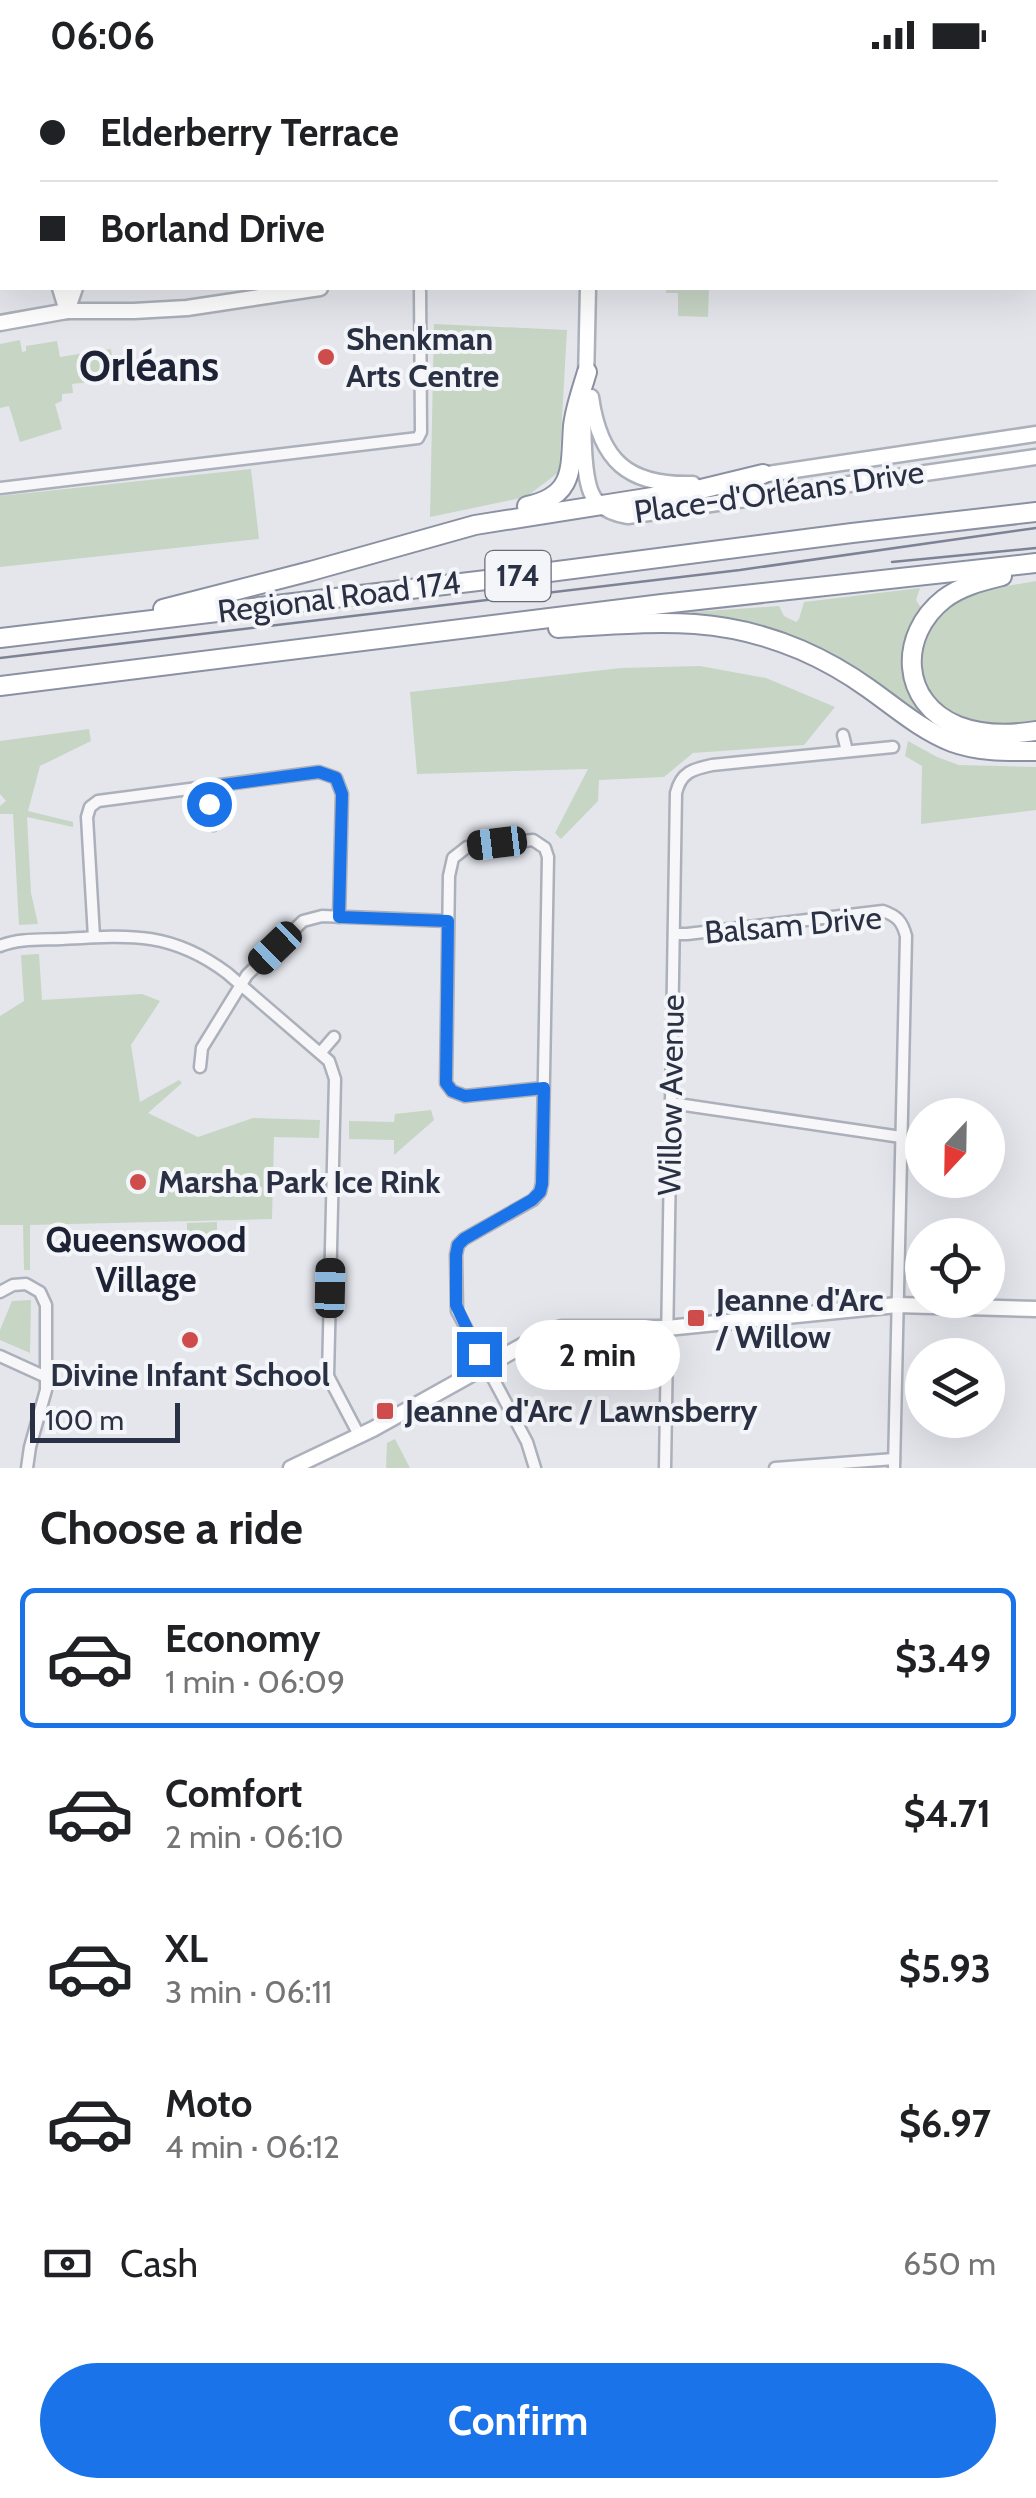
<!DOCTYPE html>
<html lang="en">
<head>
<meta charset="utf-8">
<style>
  :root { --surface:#fff; --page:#f2f2f2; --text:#202124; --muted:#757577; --line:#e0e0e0; --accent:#1a73e8 }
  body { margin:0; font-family:Cabin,sans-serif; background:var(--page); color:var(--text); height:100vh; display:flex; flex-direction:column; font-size:38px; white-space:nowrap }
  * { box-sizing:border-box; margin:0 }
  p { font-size:32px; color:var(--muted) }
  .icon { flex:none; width:55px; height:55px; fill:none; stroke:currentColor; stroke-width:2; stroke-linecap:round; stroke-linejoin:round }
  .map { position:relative; height:1398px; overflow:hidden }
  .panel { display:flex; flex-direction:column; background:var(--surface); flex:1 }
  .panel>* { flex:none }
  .banner { position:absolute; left:0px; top:0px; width:1038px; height:220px; box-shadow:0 10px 40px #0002; display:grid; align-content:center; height:220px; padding:0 40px; background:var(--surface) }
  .needle { width:65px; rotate:202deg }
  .buttons { position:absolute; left:905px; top:1028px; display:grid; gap:20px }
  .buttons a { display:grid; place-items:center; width:100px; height:100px; border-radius:50%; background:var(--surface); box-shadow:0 10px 40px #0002; font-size:50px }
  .scale { position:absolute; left:30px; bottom:25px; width:150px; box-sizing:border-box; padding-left:10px; border:5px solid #2b3144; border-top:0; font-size:28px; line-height:35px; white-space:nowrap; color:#2b3144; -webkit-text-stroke:8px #f4f5f9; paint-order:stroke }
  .end { position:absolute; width:45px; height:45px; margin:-22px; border:12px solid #1a73e8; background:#fff; box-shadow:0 0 0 5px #fff }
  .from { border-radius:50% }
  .bubble { position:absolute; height:70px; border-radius:35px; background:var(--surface); box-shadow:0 10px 40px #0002; font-size:32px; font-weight:700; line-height:70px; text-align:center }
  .car { position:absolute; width:30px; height:60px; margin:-30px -15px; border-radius:12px; box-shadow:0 0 8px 2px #0007; background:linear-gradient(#222 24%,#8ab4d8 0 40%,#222 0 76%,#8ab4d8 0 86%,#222 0) }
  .banner b { display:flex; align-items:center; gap:35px; height:95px; font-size:38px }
  .banner b+b { border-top:2px solid var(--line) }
  .banner i { width:25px; height:25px; background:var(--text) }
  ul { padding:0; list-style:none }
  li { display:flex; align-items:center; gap:30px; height:140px; margin:0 20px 15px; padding:0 20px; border:5px solid transparent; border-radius:15px }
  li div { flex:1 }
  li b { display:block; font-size:38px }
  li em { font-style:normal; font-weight:700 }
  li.active { border-color:var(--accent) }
  li>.icon { width:90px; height:90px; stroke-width:1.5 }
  h2 { padding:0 40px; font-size:45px; line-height:120px }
  .pay { display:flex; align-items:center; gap:25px; height:110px; padding:0 40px; font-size:38px }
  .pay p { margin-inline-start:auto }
  .action { display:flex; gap:20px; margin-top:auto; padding:20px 40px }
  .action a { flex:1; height:115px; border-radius:60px; background:var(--accent); color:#fff; font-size:40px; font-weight:700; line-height:115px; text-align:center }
  .status { display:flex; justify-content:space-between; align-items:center; height:70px; padding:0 50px; background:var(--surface); direction:ltr }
  .status svg { height:28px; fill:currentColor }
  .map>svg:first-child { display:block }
  .green { fill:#c7d5c5 }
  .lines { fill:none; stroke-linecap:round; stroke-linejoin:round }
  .street-casing { stroke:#acb0ba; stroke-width:15 }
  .secondary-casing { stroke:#acb0ba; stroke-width:19 }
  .primary-casing { stroke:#a3a8b7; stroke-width:20 }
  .highway-casing { stroke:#8b91a2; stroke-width:22 }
  .street { stroke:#f7f7fa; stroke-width:10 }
  .secondary { stroke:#fff; stroke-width:14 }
  .primary { stroke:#fff; stroke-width:15 }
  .highway { stroke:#fff; stroke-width:18 }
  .tram { stroke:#7d8395; stroke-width:2.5 }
  .route { stroke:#1a73e8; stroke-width:12 }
  .poi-dot { fill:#ce4c4b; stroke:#f4f5f9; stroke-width:4 }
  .labels { text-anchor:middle; stroke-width:8; stroke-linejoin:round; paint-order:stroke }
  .shield { fill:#f4f5f9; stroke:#676c7a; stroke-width:2.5 }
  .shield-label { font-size:30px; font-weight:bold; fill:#2b3144 }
  .poi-label { font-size:32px; font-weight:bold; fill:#2b3144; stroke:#f4f5f9; text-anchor:start }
  .street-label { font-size:32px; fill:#2b3144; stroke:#f4f5f9 }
  .neighbourhood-label { font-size:35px; font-weight:bold; fill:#1d2235; stroke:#f4f5f9 }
  .district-label { font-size:42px; font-weight:bold; fill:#1d2235; stroke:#f4f5f9 }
</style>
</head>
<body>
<div class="status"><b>06:06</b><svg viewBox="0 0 49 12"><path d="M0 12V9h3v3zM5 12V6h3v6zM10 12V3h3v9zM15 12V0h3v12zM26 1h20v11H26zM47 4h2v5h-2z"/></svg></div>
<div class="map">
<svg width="1036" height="1398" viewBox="0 0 1036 1398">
  <rect width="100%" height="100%" fill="#e4e6ec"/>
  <g class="green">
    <path d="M8 0H250L238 2H9Z"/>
    <path d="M666 218H709L708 247 678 246V223H666Z"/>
    <path d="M434 254 567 260 559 402 526 427 430 447Z"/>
    <path d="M20 270 22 282 26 281V276L57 271 60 287 111 279 115 309 72 314 73 323 62 324V331L55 334 62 359 20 372 9 336 0 338V274Z"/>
    <path d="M251 399 259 469 0 497V426Z"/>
    <path d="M1036 511V653C1008 654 979 656 953 642 909 619 915 557 954 533 978 519 1009 516 1036 511Z"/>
    <path d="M920 518 916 530 923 541 904 592 956 663 955 665 927 652 890 624 693 546 692 542 779 536 784 546 796 552 799 549 804 532Z"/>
    <path d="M700 596 766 608 835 637 804 675 693 683 664 707 599 710 598 731 561 769 555 763 588 699 417 704 410 622 621 598Z"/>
    <path d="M89 659 91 671 40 696 28 741 73 752V757L27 747 31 823 38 854 19 855 13 744H0V736L6 731 0 724V671Z"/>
    <path d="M908 671 937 687 959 695 1036 697V740L921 754 922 696 905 686Z"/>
    <path d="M39 884 42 930 142 924 160 931 131 975 140 1032 179 1010 182 1013 148 1043 198 1067 253 1048 320 1050 319 1068 274 1067 272 1149 30 1155V1200H24L23 1155H0V946L24 931 21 885Z"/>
    <path d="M431 1040 434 1050 394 1085V1070L349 1069V1051L394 1052 395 1044Z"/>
    <path d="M217 1152V1171H187V1153Z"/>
    <path d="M31 1230 30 1283 0 1270V1260L12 1231Z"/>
    <path d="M395 1369 410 1398H386L387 1373Z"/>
  </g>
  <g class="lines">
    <g class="street-casing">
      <g id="street">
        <path d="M0 418 418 368 421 362 420 218"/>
        <path d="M843 665 847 681"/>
        <path d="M207 717 213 755"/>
        <path d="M674 864H687L883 841C897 846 902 851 906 866L894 1398"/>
        <path d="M94 867 87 747 90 737 98 731 319 702 336 708 342 724 339 847"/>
        <path d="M0 876C19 868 42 870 62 869 129 865 171 861 227 903L329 991 335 1009 328 1306 359 1365"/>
        <path d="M321 982 334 967"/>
        <path d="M200 997 202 978 247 905 303 851 322 846 448 851"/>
        <path d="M671 1033 901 1067"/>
        <path d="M0 1222 13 1215 26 1214 40 1222 46 1235V1320L30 1377 27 1398"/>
        <path d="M0 1286 46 1307"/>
        <path d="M535 1398 527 1372 457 1241 456 1185 458 1175 464 1169 533 1130 540 1122 542 1113 548 787 545 778 533 770 467 777 453 788 449 806 446 1013 452 1021 465 1026 543 1018"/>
        <path d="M665 1398 676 723C681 702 693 699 712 695L893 677"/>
        <path d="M775 1398 894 1389"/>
      </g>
    </g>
    <g class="secondary-casing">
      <g id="secondary">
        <path d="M624 2V0"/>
        <path d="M637 2 638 0"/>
        <path d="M0 24 2 29"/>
        <path d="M60 218 67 241"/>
        <path d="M67 241 75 218"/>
        <path d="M0 253 67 241H134L187 238 320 218"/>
        <path d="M586 311 588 218"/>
        <path d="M591 327C600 391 628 416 693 414"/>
        <path d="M584 332C583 353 582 411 594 428 602 439 615 444 628 446L1036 387"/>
        <path d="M754 406 1036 364"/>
        <path d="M291 1398 373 1359 547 1262 562 1258H667L897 1235 1036 1239"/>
      </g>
    </g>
    <g class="primary-casing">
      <g id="primary">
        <path d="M342 2 354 0"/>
        <path d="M422 2 430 0"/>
        <path d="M0 63 2 56"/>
        <path d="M0 83 2 82"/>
        <path d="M0 102H2"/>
      </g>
    </g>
    <g class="highway-casing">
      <g id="highway">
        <path d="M527 436C576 426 570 397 573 356 575 338 582 319 587 302"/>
        <path d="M1002 506C982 511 961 516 944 529 898 565 900 633 958 656 982 665 1011 665 1036 661"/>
        <path d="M163 539 311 501 475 455 697 420 763 404"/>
        <path d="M558 558C648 553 715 543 801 580 824 590 847 603 868 618 895 637 921 660 952 672 979 682 1008 681 1036 681"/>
        <path d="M0 568 503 508 852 463 1036 442"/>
        <path d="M0 616 662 534 1036 493"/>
      </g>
    </g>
    <use href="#street" class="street"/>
    <use href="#secondary" class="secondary"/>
    <use href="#primary" class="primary"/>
    <use href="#highway" class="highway"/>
    <g class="tram">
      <path d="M892 492 1036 478"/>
      <path d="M0 588 740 500 1036 458"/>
    </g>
  </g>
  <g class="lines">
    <path class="route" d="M209 734 207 717 319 702 336 708 342 724 339 847 448 851 446 1013 452 1021 465 1026 544 1018 542 1114 540 1122 532 1130 464 1169 458 1175 456 1185V1235L479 1284"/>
  </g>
  <g class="poi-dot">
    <circle cx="326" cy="287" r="10"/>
    <circle cx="138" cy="1112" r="10"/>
    <rect x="686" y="1238" width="20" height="20" rx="5"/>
    <circle cx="190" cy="1270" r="10"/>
    <rect x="375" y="1331" width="20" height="20" rx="5"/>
  </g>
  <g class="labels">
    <rect class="shield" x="485.5" y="481" width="65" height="50" rx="8"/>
    <g class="shield-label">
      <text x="518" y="516">174</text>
    </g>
    <g class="poi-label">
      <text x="346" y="280">Shenkman<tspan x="346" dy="37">Arts Centre</tspan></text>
      <text x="158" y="1123">Marsha Park Ice Rink</text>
      <text x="716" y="1241">Jeanne d'Arc<tspan x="716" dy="37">/ Willow</tspan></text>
      <text x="190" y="1316" text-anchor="middle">Divine Infant School</text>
      <text x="405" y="1352">Jeanne d'Arc / Lawnsberry</text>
    </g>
    <g class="street-label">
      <text transform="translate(779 422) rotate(-8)" y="11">Place-d'Orléans Drive</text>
      <text transform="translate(339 527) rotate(-7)" y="11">Regional Road 174</text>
      <text transform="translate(793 855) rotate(-5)" y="11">Balsam Drive</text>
      <text transform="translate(671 1025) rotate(-89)" y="11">Willow Avenue</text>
    </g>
    <g class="neighbourhood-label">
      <text x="146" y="1182">Queenswood<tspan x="146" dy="40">Village</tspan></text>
    </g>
    <g class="district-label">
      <text x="149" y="311">Orléans</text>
    </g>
  </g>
</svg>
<div class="buttons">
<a><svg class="needle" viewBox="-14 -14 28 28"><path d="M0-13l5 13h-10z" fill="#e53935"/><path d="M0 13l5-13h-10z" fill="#757577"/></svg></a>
<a><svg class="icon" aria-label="locate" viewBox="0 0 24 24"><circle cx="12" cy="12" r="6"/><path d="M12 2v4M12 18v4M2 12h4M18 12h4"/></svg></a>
<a><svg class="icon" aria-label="layers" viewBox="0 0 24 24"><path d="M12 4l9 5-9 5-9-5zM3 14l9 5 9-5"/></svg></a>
</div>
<div class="scale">100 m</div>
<i class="end from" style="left:209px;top:734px"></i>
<i class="end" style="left:479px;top:1284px"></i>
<div class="bubble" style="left:515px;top:1250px;width:165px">2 min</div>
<i class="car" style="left:497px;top:773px;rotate:263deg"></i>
<i class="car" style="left:275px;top:878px;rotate:226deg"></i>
<i class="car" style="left:330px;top:1218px;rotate:1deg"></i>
<div class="banner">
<b><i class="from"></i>Elderberry Terrace</b>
<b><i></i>Borland Drive</b>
</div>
</div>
<section class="panel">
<h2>Choose a ride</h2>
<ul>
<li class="active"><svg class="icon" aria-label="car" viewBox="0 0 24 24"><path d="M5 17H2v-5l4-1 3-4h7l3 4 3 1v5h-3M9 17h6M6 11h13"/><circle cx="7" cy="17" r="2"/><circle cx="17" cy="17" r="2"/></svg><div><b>Economy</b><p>1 min · 06:09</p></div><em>$3.49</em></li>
<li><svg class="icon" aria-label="car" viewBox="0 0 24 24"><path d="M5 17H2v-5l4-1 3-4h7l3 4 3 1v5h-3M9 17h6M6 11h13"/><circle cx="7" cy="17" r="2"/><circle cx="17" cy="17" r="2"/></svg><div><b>Comfort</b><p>2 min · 06:10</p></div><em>$4.71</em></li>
<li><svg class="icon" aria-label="car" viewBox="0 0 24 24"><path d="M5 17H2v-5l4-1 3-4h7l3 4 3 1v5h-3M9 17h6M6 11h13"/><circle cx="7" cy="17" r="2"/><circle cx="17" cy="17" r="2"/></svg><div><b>XL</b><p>3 min · 06:11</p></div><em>$5.93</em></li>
<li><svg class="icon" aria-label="car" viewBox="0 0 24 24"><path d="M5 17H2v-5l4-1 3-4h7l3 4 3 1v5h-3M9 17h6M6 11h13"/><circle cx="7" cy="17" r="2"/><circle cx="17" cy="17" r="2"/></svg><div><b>Moto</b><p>4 min · 06:12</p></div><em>$6.97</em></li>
</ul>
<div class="pay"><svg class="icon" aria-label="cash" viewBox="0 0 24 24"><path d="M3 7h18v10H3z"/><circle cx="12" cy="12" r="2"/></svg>Cash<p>650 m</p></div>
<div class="action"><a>Confirm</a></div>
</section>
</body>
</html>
